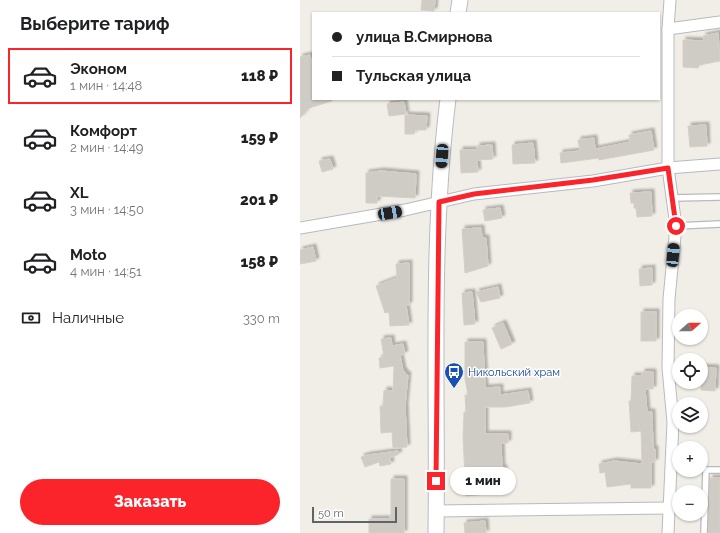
<!DOCTYPE html>
<html lang="ru">
<head>
<meta charset="utf-8">
<style>
  :root { --surface:#fff; --page:#f6f6f6; --text:#202124; --muted:#757577; --line:#e0e0e0; --accent:#fb242b }
  body { margin:0; font-family:Raleway,sans-serif; background:var(--page); color:var(--text); height:100vh; display:flex; flex-direction:column; font-size:15px; white-space:nowrap }
  * { box-sizing:border-box; margin:0 }
  p { font-size:13px; color:var(--muted) }
  .icon { flex:none; width:22px; height:22px; fill:none; stroke:currentColor; stroke-width:2; stroke-linecap:round; stroke-linejoin:round }
  .map { position:relative; flex:1; overflow:hidden }
  .panel { display:flex; flex-direction:column; background:var(--surface); width:300px }
  .panel>* { flex:none }
  .guide { position:absolute; left:12px; top:12px; width:348px; height:88px; border-radius:0px; box-shadow:0 1px 3px #0004; display:grid; align-content:center; height:88px; padding:0 20px; background:var(--surface) }
  .needle { width:26px; rotate:69deg }
  .controls { position:absolute; left:372px; top:309px; display:grid; gap:8px }
  .controls a { display:grid; place-items:center; width:36px; height:36px; border-radius:50%; background:var(--surface); box-shadow:0 1px 3px #0004; font-size:20px }
  .scale { position:absolute; left:12px; bottom:10px; width:85px; box-sizing:border-box; padding-left:4px; border:2px solid #5e6468; border-top:0; font-size:11px; line-height:14px; white-space:nowrap; color:#5e6468; -webkit-text-stroke:3px #fff; paint-order:stroke }
  .end { position:absolute; width:18px; height:18px; margin:-9px; border:5px solid #fb242b; background:#fff; box-shadow:0 0 0 2px #fff }
  .from { border-radius:50% }
  .bubble { position:absolute; height:28px; border-radius:14px; background:var(--surface); box-shadow:0 1px 3px #0004; font-size:13px; font-weight:800; line-height:28px; text-align:center }
  .car { position:absolute; width:12px; height:24px; margin:-12px -6px; border-radius:5px; box-shadow:0 0 3px 1px #0007; background:linear-gradient(#222 24%,#8ab4d8 0 40%,#222 0 76%,#8ab4d8 0 86%,#222 0) }
  .guide b { display:flex; align-items:center; gap:14px; height:38px; font-size:15px }
  .guide b+b { border-top:1px solid var(--line) }
  .guide i { width:10px; height:10px; background:var(--text) }
  ul { padding:0; list-style:none }
  li { display:flex; align-items:center; gap:12px; height:56px; margin:0 8px 6px; padding:0 12px; border:2px solid transparent; border-radius:0px }
  li div { flex:1 }
  li b { display:block; font-size:15px }
  li em { font-style:normal; font-weight:800 }
  li.active { border-color:var(--accent) }
  li>.icon { width:36px; height:36px; stroke-width:1.5 }
  h2 { padding:0 20px; font-size:18px; line-height:48px }
  .pay { display:flex; align-items:center; gap:10px; height:44px; padding:0 20px; font-size:15px }
  .pay p { margin-inline-start:auto }
  .primary-button { display:flex; gap:8px; margin-top:auto; padding:8px 20px }
  .primary-button a { flex:1; height:46px; border-radius:24px; background:var(--accent); color:#fff; font-size:16px; font-weight:800; line-height:46px; text-align:center }
  main { display:flex; flex:1; min-height:0 }
  .map>svg:first-child { display:block }
  .building { fill:#cfcbc5; stroke:#d7cfc4; filter:url(#shadow) }
  .lines { fill:none; stroke-linecap:round; stroke-linejoin:round }
  .service-casing { stroke:#b7babe; stroke-width:8 }
  .minor-casing { stroke:#b7babe; stroke-width:13 }
  .secondary-casing { stroke:#b8bcc1; stroke-width:17 }
  .service { stroke:#fff; stroke-width:5.5 }
  .minor { stroke:#fff; stroke-width:11 }
  .secondary { stroke:#fff; stroke-width:15 }
  .route { stroke:#fb242b; stroke-width:5 }
  .labels { text-anchor:middle; stroke-width:3; stroke-linejoin:round; paint-order:stroke }
  .transit-label { font-size:11px; fill:#164399; stroke:#fff; text-anchor:start }
</style>
</head>
<body>
<main>
<section class="panel">
<h2>Выберите тариф</h2>
<ul>
<li class="active"><svg class="icon" aria-label="car" viewBox="0 0 24 24"><path d="M5 17H2v-5l4-1 3-4h7l3 4 3 1v5h-3M9 17h6M6 11h13"/><circle cx="7" cy="17" r="2"/><circle cx="17" cy="17" r="2"/></svg><div><b>Эконом</b><p>1 мин · 14:48</p></div><em>118 ₽</em></li>
<li><svg class="icon" aria-label="car" viewBox="0 0 24 24"><path d="M5 17H2v-5l4-1 3-4h7l3 4 3 1v5h-3M9 17h6M6 11h13"/><circle cx="7" cy="17" r="2"/><circle cx="17" cy="17" r="2"/></svg><div><b>Комфорт</b><p>2 мин · 14:49</p></div><em>159 ₽</em></li>
<li><svg class="icon" aria-label="car" viewBox="0 0 24 24"><path d="M5 17H2v-5l4-1 3-4h7l3 4 3 1v5h-3M9 17h6M6 11h13"/><circle cx="7" cy="17" r="2"/><circle cx="17" cy="17" r="2"/></svg><div><b>XL</b><p>3 мин · 14:50</p></div><em>201 ₽</em></li>
<li><svg class="icon" aria-label="car" viewBox="0 0 24 24"><path d="M5 17H2v-5l4-1 3-4h7l3 4 3 1v5h-3M9 17h6M6 11h13"/><circle cx="7" cy="17" r="2"/><circle cx="17" cy="17" r="2"/></svg><div><b>Moto</b><p>4 мин · 14:51</p></div><em>158 ₽</em></li>
</ul>
<div class="pay"><svg class="icon" aria-label="cash" viewBox="0 0 24 24"><path d="M3 7h18v10H3z"/><circle cx="12" cy="12" r="2"/></svg>Наличные<p>330 m</p></div>
<div class="primary-button"><a>Заказать</a></div>
</section>
<div class="map">
<svg width="420" height="533" viewBox="0 0 420 533">
  <defs>
    <filter id="shadow"><feDropShadow dx="3" dy="-3" stdDeviation="1" flood-color="#0004"/></filter>
  </defs>
  <rect width="100%" height="100%" fill="#f1eee7"/>
  <g class="building">
    <path d="M122 0H135L134 11 121 10Z"/>
    <path d="M418 33 420 61 399 65 398 68 383 67V40L404 41 403 36Z"/>
    <path d="M10 55 13 70V99H31L32 101 9 108 0 118V57Z"/>
    <path d="M104 102 106 114 89 116 87 104Z"/>
    <path d="M105 115 127 116 126 130H115L114 134H105Z"/>
    <path d="M406 125 407 146 390 147 388 126Z"/>
    <path d="M351 131 354 150 299 160V158L261 163 260 153 280 151 278 140 294 138 295 149 330 142 329 135Z"/>
    <path d="M233 143 235 163 213 164 212 145Z"/>
    <path d="M192 145 193 159 177 160 178 172 161 173 160 150H177V146Z"/>
    <path d="M30 159 33 169 22 172 19 161Z"/>
    <path d="M81 171 116 174 115 198 77 196V203H66V173Z"/>
    <path d="M351 192 352 216 337 217 336 208H334V203H331L330 193Z"/>
    <path d="M200 208 202 218 185 221 183 210Z"/>
    <path d="M181 228 182 238H186L188 266 165 273 162 229Z"/>
    <path d="M13 247 16 261 0 264V250Z"/>
    <path d="M109 263V305H106L109 325 90 326 89 312 85 313 76 286 97 278 96 264Z"/>
    <path d="M352 268V285L340 286 339 269Z"/>
    <path d="M198 287 200 298 181 302 176 292Z"/>
    <path d="M172 292 175 324 164 325 162 293Z"/>
    <rect x="341" y="312" width="15" height="29"/>
    <path d="M203 323 212 344 201 349 192 328Z"/>
    <path d="M91 338 92 346 103 344 105 354 100 355 103 371 105 372V374L108 375 105 406 107 447 93 448 92 432 81 433 80 406H83L84 390 93 391 94 366 80 368 79 358 84 357 81 339Z"/>
    <path d="M165 342H183L185 388 200 387V395L228 391 230 403 205 407H185V434H208V443H201L202 468H204V482H185L186 494 166 496 163 437 164 412H166L165 395H168L165 379Z"/>
    <path d="M401 367 416 368 415 391 401 390Z"/>
    <path d="M342 372H353V389H345L347 412H352L353 449H355V462H351V488H331V484L307 487 305 472 300 473 299 464 314 461 342 464 341 431 331 432 329 401H331L332 376H342Z"/>
    <path d="M98 451 99 454 90 458 91 464 80 466 79 462 65 467 61 457 68 455Z"/>
    <path d="M410 478H420V533H408Z"/>
    <path d="M91 479H104V533H69V519H90V515H91Z"/>
    <path d="M185 521 186 533H165L164 523Z"/>
  </g>
  <g class="lines">
    <g class="service-casing">
      <g id="service">
        <path d="M372 198 420 197"/>
        <path d="M376 226 420 224"/>
        <path d="M404 533 406 470H420"/>
      </g>
    </g>
    <g class="minor-casing">
      <g id="minor">
        <path d="M368 29 420 22"/>
        <path d="M0 228 105 210 174 194 293 181 368 168 420 164"/>
        <path d="M136 511 369 508"/>
        <path d="M368 533 373 422 368 368 369 299 376 226 368 168V29L370 0"/>
      </g>
    </g>
    <g class="secondary-casing">
      <g id="secondary">
        <path d="M158 13 160 0"/>
        <path d="M136 533C138 389 130 243 148 99"/>
      </g>
    </g>
    <use href="#service" class="service"/>
    <use href="#minor" class="minor"/>
    <use href="#secondary" class="secondary"/>
  </g>
  <g class="lines">
    <path class="route" d="M136 481 139 202 174 194 293 180 368 168 376 226"/>
  </g>
  <defs>
    <g id="bus-pin" transform="scale(1)"><path d="M0 17L-7.5 6A9.5 9.5 0 1 1 7.5 6Z" fill="#1a4fb4" stroke="#fff"/><path d="M-5-6H5V4H4V6H2V4H-2V6H-4V4H-5ZM-3.5-4V0h7V-4ZM-3.5 1.2v1.5H-2V1.2ZM2 1.2v1.5H3.5V1.2Z" fill="#fff"/></g>
  </defs>
  <g fill-rule="evenodd">
    <use href="#bus-pin" x="154" y="372"/>
  </g>
  <g class="labels">
    <g class="transit-label">
      <text x="168" y="376">Никольский храм</text>
    </g>
  </g>
</svg>
<div class="controls">
<a><svg class="needle" viewBox="-14 -14 28 28"><path d="M0-13l5 13h-10z" fill="#e53935"/><path d="M0 13l5-13h-10z" fill="#757577"/></svg></a>
<a><svg class="icon" aria-label="locate" viewBox="0 0 24 24"><circle cx="12" cy="12" r="6"/><path d="M12 2v4M12 18v4M2 12h4M18 12h4"/></svg></a>
<a><svg class="icon" aria-label="layers" viewBox="0 0 24 24"><path d="M12 4l9 5-9 5-9-5zM3 14l9 5 9-5"/></svg></a>
<a>+</a>
<a>−</a>
</div>
<div class="scale">50 m</div>
<i class="end from" style="left:376px;top:226px"></i>
<i class="end" style="left:136px;top:481px"></i>
<div class="bubble" style="left:150px;top:467px;width:66px">1 мин</div>
<i class="car" style="left:142px;top:156px;rotate:184deg"></i>
<i class="car" style="left:90px;top:213px;rotate:80deg"></i>
<i class="car" style="left:373px;top:255px;rotate:5deg"></i>
<div class="guide">
<b><i class="from"></i>улица В.Смирнова</b>
<b><i></i>Тульская улица</b>
</div>
</div>
</main>
</body>
</html>
